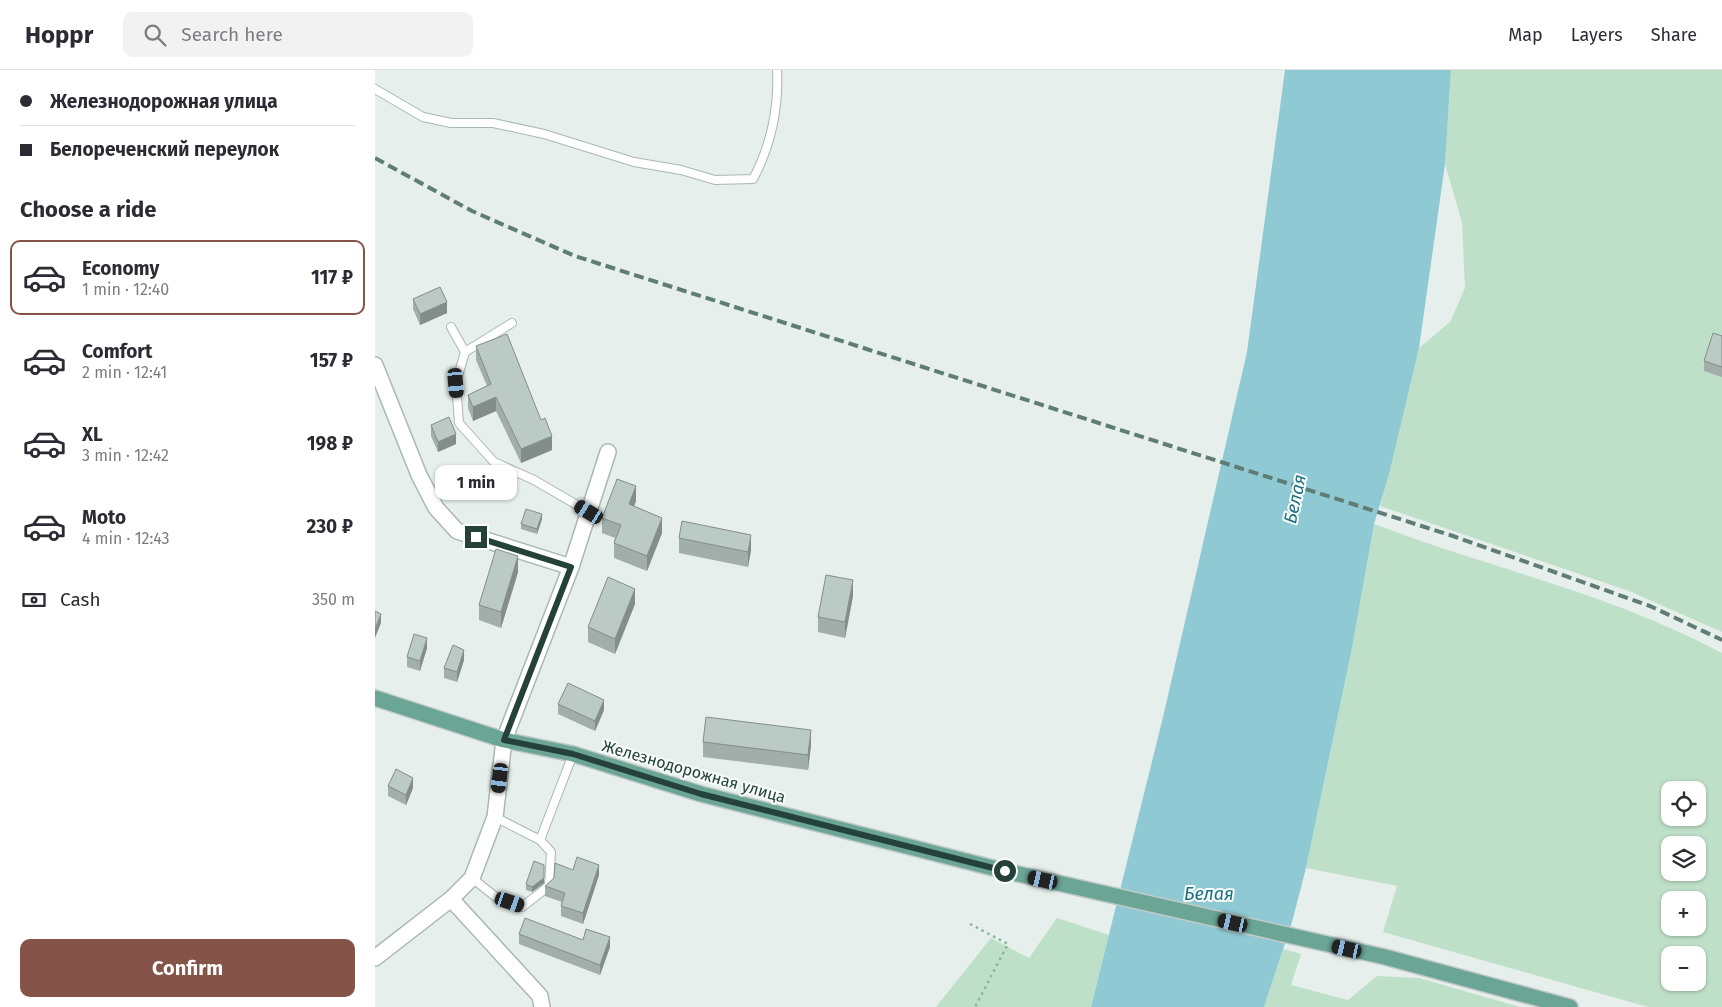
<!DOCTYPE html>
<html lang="en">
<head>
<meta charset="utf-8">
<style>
  :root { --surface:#fff; --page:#f2f2f3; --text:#2b2b33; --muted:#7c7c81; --line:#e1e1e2; --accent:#855347 }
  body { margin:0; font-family:"Fira Sans",sans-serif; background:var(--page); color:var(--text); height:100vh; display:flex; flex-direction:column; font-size:19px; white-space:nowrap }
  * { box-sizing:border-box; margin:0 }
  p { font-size:16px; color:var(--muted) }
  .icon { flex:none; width:28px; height:28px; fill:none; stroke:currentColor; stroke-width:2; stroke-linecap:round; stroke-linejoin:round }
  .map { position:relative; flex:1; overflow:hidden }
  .details { display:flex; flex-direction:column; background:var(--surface); width:375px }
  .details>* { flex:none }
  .banner { display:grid; align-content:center; height:110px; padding:0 20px; background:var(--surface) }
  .tools { position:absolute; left:1286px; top:711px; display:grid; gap:10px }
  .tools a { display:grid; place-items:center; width:45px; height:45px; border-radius:10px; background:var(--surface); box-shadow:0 1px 4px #0004; font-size:25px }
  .end { position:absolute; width:22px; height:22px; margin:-11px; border:6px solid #24423a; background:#fff; box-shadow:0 0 0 2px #fff }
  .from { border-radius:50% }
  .bubble { position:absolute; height:35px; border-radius:10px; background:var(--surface); box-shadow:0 1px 4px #0004; font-size:16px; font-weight:700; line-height:35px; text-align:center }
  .car { position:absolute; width:15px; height:30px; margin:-15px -8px; border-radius:6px; box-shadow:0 0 4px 1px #0007; background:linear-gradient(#222 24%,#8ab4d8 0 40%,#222 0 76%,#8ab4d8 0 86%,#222 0) }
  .banner b { display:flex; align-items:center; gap:18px; height:48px; font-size:19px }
  .banner b+b { border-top:1px solid var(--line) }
  .banner i { width:12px; height:12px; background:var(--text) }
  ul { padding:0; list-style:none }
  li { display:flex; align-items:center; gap:15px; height:75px; margin:0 10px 8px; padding:0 10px; border:2px solid transparent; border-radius:10px }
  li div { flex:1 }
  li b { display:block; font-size:19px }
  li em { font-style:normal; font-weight:700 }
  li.current { border-color:var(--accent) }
  li>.icon { width:45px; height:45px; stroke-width:1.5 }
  h2 { padding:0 20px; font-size:22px; line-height:60px }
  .pay { display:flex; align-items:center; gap:12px; height:55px; padding:0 20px; font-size:19px }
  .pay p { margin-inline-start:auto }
  .action { display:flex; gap:10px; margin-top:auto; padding:10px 20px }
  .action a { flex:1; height:58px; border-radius:10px; background:var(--accent); color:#fff; font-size:20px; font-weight:700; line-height:58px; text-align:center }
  header { display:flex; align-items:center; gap:30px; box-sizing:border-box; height:70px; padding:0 25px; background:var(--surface); border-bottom:1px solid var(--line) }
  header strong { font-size:24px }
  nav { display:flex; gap:28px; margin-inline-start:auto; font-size:18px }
  .search { width:350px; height:45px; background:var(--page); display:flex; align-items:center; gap:12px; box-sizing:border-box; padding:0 18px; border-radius:10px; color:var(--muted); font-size:19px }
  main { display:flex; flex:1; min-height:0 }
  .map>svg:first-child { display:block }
  .green { fill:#bfe0c8; fill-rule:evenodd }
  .water { fill:#8ec9d4 }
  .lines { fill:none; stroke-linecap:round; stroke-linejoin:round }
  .service-casing { stroke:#a8b8b2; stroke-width:10 }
  .minor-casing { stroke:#a8b8b2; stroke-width:18 }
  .primary-casing { stroke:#c2cac8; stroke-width:18 }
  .path { stroke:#86b3a5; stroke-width:2.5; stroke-dasharray:2.5 4; stroke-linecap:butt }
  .service { stroke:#fff; stroke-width:8 }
  .minor { stroke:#fff; stroke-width:15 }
  .primary { stroke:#6aa596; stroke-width:15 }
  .rail { stroke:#5f7d75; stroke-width:4; stroke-dasharray:10 5; stroke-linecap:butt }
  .wall { fill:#a1aea9 }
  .shaded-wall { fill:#838d89 }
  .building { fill:#bbcac4; stroke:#838d89 }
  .route { stroke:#24423a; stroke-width:6 }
  .labels { text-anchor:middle; stroke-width:4; stroke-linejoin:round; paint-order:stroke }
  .street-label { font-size:16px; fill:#24423a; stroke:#f7fbf9 }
  .water-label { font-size:18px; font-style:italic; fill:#1c6f80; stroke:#f7fbf9 }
</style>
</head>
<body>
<header>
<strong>Hoppr</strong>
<div class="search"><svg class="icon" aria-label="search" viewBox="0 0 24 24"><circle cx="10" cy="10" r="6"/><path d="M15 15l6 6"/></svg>Search here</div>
<nav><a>Map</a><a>Layers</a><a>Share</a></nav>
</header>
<main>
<section class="details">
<div class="banner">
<b><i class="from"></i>Железнодорожная улица</b>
<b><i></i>Белореченский переулок</b>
</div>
<h2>Choose a ride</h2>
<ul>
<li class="current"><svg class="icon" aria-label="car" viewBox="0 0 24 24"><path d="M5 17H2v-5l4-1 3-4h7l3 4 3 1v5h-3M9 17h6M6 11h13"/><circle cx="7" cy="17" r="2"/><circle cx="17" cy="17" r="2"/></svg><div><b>Economy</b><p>1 min · 12:40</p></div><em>117 ₽</em></li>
<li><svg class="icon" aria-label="car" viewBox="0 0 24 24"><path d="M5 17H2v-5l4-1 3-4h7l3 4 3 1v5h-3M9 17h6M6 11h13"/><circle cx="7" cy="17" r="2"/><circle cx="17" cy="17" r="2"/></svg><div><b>Comfort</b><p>2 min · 12:41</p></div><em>157 ₽</em></li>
<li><svg class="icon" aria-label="car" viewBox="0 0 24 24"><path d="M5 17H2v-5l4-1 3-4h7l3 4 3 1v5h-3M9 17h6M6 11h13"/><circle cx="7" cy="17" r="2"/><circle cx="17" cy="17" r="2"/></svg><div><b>XL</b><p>3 min · 12:42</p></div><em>198 ₽</em></li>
<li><svg class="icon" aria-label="car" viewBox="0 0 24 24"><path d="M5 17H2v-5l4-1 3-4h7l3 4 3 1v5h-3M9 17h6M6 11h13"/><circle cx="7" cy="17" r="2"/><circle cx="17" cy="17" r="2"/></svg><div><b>Moto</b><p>4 min · 12:43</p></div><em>230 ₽</em></li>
</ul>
<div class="pay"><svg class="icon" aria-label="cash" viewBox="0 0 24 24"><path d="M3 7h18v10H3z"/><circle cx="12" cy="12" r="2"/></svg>Cash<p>350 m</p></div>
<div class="action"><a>Confirm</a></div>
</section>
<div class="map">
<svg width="1347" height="937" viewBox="0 0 1347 937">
  <rect width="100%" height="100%" fill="#e6efeb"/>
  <g class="green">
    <path d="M1076 0H1347V562L1254 521 1005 436 1044 278 1075 252 1090 218 1087 152 1070 94Z"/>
    <path d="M999 454C1028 464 1056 475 1085 484 1175 513 1263 538 1347 583V937H1273L1008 862 1022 816 931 798 977 578ZM1295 720H1322V748H1295ZM1295 775H1322V802H1295ZM1295 830H1322V858H1295ZM1295 885H1322V912H1295Z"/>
    <path d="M682 848 734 865 716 937H561L616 868 654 888Z"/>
    <path d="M908 879 926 884 916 915 973 930 1002 906 1044 908 1145 937H889Z"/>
  </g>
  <path class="water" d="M910 0H1076L1070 94 1044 278 1014 404 999 454 977 578 931 798 917 852 889 937H716L789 643 872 282Z"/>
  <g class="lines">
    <g class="service-casing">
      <g id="service">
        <path d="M0 19 48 47 76 53H118L169 64 259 92 306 100 340 110 378 109C396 76 404 37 402 0"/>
        <path d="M76 257 90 282 81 313 84 353 119 392 159 410 214 442"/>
        <path d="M90 282 137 253"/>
        <path d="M120 747 165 770"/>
        <path d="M97 808 122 828 147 837 174 816 176 782 165 770 198 684"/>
      </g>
    </g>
    <g class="minor-casing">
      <g id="minor">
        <path d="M0 295 44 405 61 438 82 461 196 497"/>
        <path d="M76 829 165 926 167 937"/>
        <path d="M0 888 76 829 97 808 120 747 129 670 196 497 233 382"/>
      </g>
    </g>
    <g class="primary-casing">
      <path id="primary" d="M0 628 129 670 198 684 326 724 630 801 1010 887 1195 937"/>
    </g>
    <path class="path" d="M595 854 633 874 600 937"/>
    <use href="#service" class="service"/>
    <use href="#minor" class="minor"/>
    <use href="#primary" class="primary"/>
    <path class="rail" d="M0 88 97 141 200 186 1078 466 1275 536 1347 570"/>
  </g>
  <g class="wall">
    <path d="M38 229 72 243 45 255 38 239Z"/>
    <path d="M1347 266V307L1329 301V291Z"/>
    <path d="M101 276 177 380 146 393 121 341 98 351 93 338V325L112 316 101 290Z"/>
    <path d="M56 355 81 374 63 382 56 366Z"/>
    <path d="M261 431 259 436 287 463 272 501 239 488V473L240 468 227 463V448Z"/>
    <path d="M167 449 162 464 146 459V454Z"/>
    <path d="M304 468 376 480 373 497 304 483Z"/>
    <path d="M143 502 126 558 104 550V535Z"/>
    <path d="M478 526 470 568 443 562V547Z"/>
    <path d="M260 534 240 584 213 572V557Z"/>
    <path d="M52 578 45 601 32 597V587Z"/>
    <path d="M89 590 82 612 69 608V598Z"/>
    <path d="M183 634 229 640 220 661 183 644Z"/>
    <path d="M328 672 436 675 433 700 328 687Z"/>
    <path d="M13 716 38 718 31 735 13 726Z"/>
    <path d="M198 800 224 805 208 854 186 846V836L187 832 170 826V816Z"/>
    <path d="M169 813 157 822 151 820V814Z"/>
    <path d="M144 864 208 870 235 877 225 905 144 874Z"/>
  </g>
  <g class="shaded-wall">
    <path d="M72 232V243L45 255V244Z"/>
    <path d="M121 327V341L98 351V337Z"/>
    <path d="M81 364V374L63 382V372Z"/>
    <path d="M177 366V380L146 393V379Z"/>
    <path d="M261 416V431L254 450V434Z"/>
    <path d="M167 444V449L162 464V459Z"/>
    <path d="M287 448V463L272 501V486Z"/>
    <path d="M376 465V480L373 497V482Z"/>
    <path d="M143 486V502L126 558V542Z"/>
    <path d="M478 510V526L470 568V552Z"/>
    <path d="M260 519V534L240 584V569Z"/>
    <path d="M6 544V553L0 568V559Z"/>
    <path d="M52 568V578L45 601V591Z"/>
    <path d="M89 580V590L82 612V602Z"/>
    <path d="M229 630V640L220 661V651Z"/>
    <path d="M436 660V675L433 700V685Z"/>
    <path d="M38 708V718L31 735V725Z"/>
    <path d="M169 795V813L157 822V817Z"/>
    <path d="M224 795V805L208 854V843Z"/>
    <path d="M235 867V877L225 905V895Z"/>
  </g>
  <g class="building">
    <path d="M65 217 72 232 45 244 38 229Z"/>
    <path d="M1338 263 1347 266V297L1329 291Z"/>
    <path d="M132 264 166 350 170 348 177 366 146 379 121 327 98 337 93 325 116 314 101 276Z"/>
    <path d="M74 347 81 364 63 372 56 355Z"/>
    <path d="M242 409 261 416 254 434 287 448 272 486 239 473 246 455 227 448Z"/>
    <path d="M151 439 167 444 162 459 146 454Z"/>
    <path d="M307 451 376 465 373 482 304 468Z"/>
    <path d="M121 479 143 486 126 542 104 535Z"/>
    <path d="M451 505 478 510 470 552 443 547Z"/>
    <path d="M233 507 260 519 240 569 213 557Z"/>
    <path d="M0 541 6 544 0 559Z"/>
    <path d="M39 564 52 568 45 591 32 587Z"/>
    <path d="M78 575 89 580 82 602 69 598Z"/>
    <path d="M193 613 229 630 220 651 183 634Z"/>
    <path d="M331 647 436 660 433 685 328 672Z"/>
    <path d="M21 699 38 708 31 725 13 716Z"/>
    <path d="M202 787 224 795 208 843 186 836 190 823 170 816 179 808 180 793 198 800Z"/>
    <path d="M159 791 169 795V808L157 817 151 814Z"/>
    <path d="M150 848 208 870 211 859 235 867 225 895 144 864Z"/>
  </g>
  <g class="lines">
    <path class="route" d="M101 467 196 497 129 670 198 684 326 724 630 801"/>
  </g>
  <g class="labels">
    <g class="street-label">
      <text transform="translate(319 701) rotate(16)" y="6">Железнодорожная улица</text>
    </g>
    <g class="water-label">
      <text transform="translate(920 429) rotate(-78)" y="6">Белая</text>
      <text x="834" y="830">Белая</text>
    </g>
  </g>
</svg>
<div class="tools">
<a><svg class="icon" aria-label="locate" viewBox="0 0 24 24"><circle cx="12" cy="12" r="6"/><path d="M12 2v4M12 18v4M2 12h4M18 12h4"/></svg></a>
<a><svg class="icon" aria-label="layers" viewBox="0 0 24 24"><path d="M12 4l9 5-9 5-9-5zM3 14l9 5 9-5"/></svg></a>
<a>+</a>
<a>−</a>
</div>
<i class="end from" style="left:630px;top:801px"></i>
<i class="end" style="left:101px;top:467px"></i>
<div class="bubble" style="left:60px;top:395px;width:82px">1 min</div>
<i class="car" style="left:81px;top:313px;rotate:175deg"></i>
<i class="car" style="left:214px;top:442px;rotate:301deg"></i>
<i class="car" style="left:125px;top:708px;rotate:187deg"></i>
<i class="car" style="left:668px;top:810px;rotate:283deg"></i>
<i class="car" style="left:135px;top:832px;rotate:109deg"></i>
<i class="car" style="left:858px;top:853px;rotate:283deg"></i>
<i class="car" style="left:972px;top:879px;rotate:283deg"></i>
</div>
</main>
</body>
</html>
